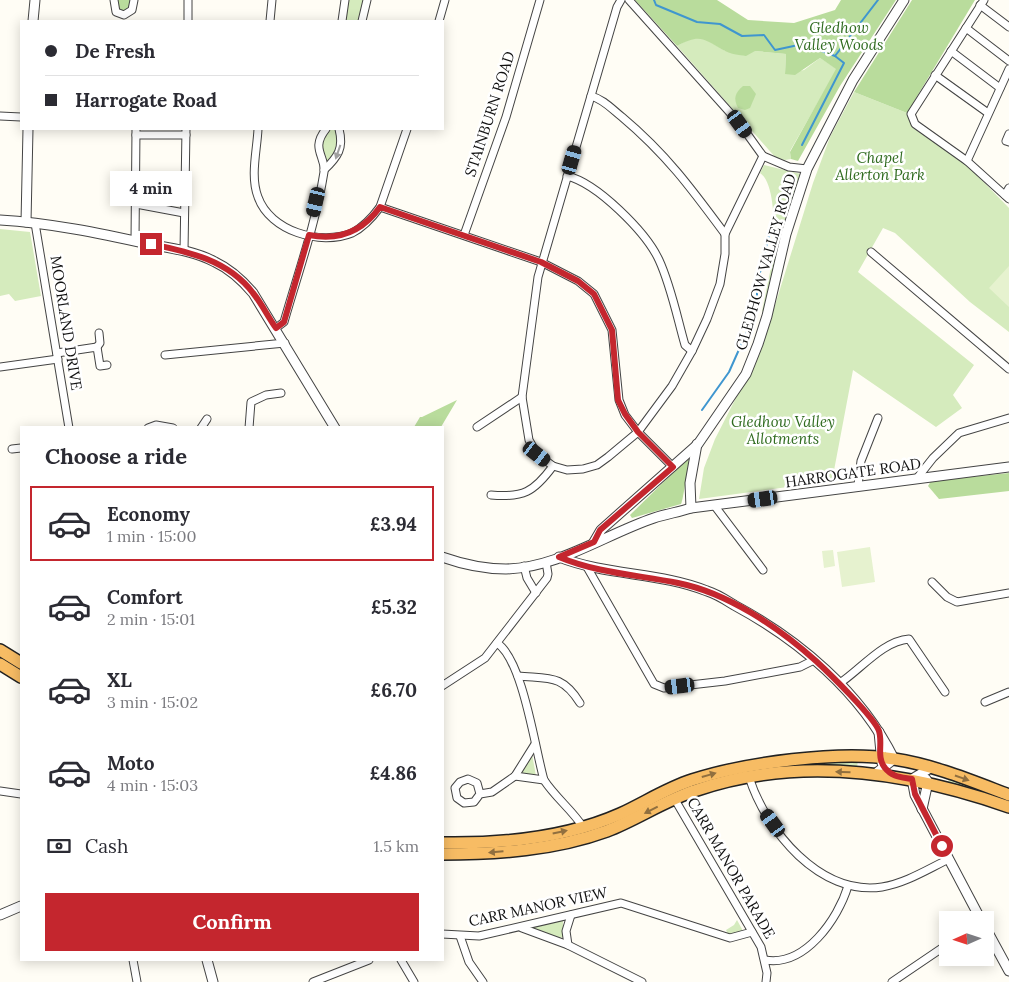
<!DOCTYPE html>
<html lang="en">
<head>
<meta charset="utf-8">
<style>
  :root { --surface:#fff; --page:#f2f2f3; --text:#2b2b33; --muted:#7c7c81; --line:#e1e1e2; --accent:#c4262e }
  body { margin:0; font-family:Lora,serif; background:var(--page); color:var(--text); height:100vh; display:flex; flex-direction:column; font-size:19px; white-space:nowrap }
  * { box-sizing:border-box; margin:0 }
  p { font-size:16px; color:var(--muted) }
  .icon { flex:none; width:28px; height:28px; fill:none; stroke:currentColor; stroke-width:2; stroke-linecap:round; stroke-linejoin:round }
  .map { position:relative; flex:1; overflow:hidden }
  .details { position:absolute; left:20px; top:426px; width:424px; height:535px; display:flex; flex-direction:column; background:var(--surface); border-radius:0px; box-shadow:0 2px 12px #0003 }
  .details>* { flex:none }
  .guide { position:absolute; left:20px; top:20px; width:424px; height:110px; border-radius:0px; box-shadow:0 2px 12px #0003; display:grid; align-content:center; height:110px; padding:0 25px; background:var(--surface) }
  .needle { width:32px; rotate:267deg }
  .tools { position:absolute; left:939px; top:911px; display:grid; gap:10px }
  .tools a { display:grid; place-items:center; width:55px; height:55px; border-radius:0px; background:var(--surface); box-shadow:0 2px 12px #0003; font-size:25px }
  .end { position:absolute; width:22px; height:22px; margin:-11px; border:6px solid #c4262e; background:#fff; box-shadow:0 0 0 2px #fff }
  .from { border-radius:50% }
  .bubble { position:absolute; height:35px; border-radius:0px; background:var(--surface); box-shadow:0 2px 12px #0003; font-size:16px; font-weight:700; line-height:35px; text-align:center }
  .car { position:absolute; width:15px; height:30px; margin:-15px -8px; border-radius:6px; box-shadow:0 0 4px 1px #0007; background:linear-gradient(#222 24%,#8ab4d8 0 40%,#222 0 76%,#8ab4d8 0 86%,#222 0) }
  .guide b { display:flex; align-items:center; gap:18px; height:48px; font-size:19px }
  .guide b+b { border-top:1px solid var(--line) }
  .guide i { width:12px; height:12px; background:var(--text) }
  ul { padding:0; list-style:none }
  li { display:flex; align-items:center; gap:15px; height:75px; margin:0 10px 8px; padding:0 15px; border:2px solid transparent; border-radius:0px }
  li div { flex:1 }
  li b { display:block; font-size:19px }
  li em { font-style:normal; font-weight:700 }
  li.current { border-color:var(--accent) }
  li>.icon { width:45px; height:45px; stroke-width:1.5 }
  h2 { padding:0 25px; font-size:22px; line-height:60px }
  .pay { display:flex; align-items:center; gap:12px; height:55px; padding:0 25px; font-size:19px }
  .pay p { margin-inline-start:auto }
  .button { display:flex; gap:10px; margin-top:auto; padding:10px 25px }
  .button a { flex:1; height:58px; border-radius:0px; background:var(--accent); color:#fff; font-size:20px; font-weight:700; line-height:58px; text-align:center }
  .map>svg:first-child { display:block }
  .green { fill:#d5ebbd }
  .forest { fill:#b9dc9c }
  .pitch { fill:#e6f2cf }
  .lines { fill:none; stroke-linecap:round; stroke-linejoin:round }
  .stream { stroke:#3f96cf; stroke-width:2 }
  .minor-casing { stroke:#444; stroke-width:9 }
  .tertiary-casing { stroke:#444; stroke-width:11 }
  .trunk-casing { stroke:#222; stroke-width:14 }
  .minor { stroke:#fff; stroke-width:7 }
  .tertiary { stroke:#fff; stroke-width:9 }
  .trunk { stroke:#f7bc64; stroke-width:11 }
  .oneway { fill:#a0a0a0 }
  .oneway2 { fill:#906f3f }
  .route { stroke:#c4262e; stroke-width:6 }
  .labels { text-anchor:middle; stroke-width:5; stroke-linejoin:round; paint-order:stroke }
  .park-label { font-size:15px; font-style:italic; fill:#2f6b1f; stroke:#fff }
  .street-label { font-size:15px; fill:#111; stroke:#fff }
</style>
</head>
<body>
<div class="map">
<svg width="1009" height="982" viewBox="0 0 1009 982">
  <rect width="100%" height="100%" fill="#fffdf5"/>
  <g class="green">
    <path d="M349 0H364L358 21H344L346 7Z"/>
    <path d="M692 38H704L725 51H755L786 54 785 74 804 70 820 58 837 69 790 151 791 159 785 160 776 158 677 46Z"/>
    <path d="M854 92 907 113 913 128 966 164 1009 208V332L970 302 895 233 883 228 858 272 974 365 953 395 962 408 936 427 853 370 832 481 699 499 704 468 715 439 762 347 813 183 830 137Z"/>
    <path d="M331 129 336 130C340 142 336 155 327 162 319 152 320 137 331 129Z"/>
    <path d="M764 165 801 174 764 312 762 311 776 243H774C774 227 775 183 760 173Z"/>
    <path d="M0 229 30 232 41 296 15 301 9 294 0 296Z"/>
    <path d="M531 754H532L536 776 522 773Z"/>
    <path d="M858 760 857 768 795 769V765Z"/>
    <path d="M949 777 1009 799V803L948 782Z"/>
    <path d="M563 919V937L560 938 534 929V926Z"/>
    <path d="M737 920 743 931 736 935 728 934 726 930 734 925Z"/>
  </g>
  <g class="forest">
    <path d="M116 0H130V8L124 12 118 9Z"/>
    <path d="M635 0H717L748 20 794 23 835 10 841 0H896L840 86 798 161 791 159 790 152 836 69 820 58 795 75 785 74 786 54 755 51 746 56C739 55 730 54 723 50 702 38 700 34 677 46Z"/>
    <path d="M912 0H975L907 113 854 92Z"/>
    <path d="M743 86H750L756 94 750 108 745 110 738 108C733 98 735 93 743 86Z"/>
    <path d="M457 400 441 427H414L420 417H422Z"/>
    <path d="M689 457C689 461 683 501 681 504L632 518 630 515Z"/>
    <path d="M1009 473V491L939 499 928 486 931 481Z"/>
  </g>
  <g class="pitch">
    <path d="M1009 266V307L989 288Z"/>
    <path d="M870 547 875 582 842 587 837 552Z"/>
    <path d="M833 550 835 566 824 568 822 551Z"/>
  </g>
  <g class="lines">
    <g class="stream">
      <path d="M654 0 656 5 697 22 720 24 742 36 764 35 775 50 803 44 835 56 878 0"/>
      <path d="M802 145 844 63 835 56"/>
      <path d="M702 410 729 372 757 309V285L769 235"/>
    </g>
    <g class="minor-casing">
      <g id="minor">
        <path d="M114 0 116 12 124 15 132 10 134 0"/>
        <path d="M621 0 617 7 538 277 522 397 529 440 537 454 553 466 567 470 583 469 597 465 608 457 638 432 672 386 692 351 707 319 720 284 725 254V234L763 156"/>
        <path d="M629 0 740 124 763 156 789 167 807 169"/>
        <path d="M984 0 911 114 915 124 967 161 1009 199"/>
        <path d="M980 5 1009 27"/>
        <path d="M188 21V0"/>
        <path d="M270 21 272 0"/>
        <path d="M342 21 345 0"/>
        <path d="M362 21 367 0"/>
        <path d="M439 21 445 0"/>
        <path d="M966 28 1009 61"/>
        <path d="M951 51 1000 88"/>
        <path d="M935 75 988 113"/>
        <path d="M591 96C603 99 612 109 622 117 666 154 691 188 725 234"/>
        <path d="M0 116 21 117"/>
        <path d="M258 129C257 151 250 176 258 197 270 231 320 246 352 233 364 227 372 218 380 207L407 129"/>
        <path d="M1009 134 1006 141 1009 142"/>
        <path d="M136 135H186"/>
        <path d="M967 161 1009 69"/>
        <path d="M324 170C338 157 344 148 339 129"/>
        <path d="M567 176C597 183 646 232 659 260 671 286 677 317 685 345L692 351"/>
        <path d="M1005 195 1009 188"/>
        <path d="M136 204 184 213"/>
        <path d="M380 207 541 262 578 281 594 294 612 330 619 400 625 415 638 432 673 467"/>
        <path d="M35 223 69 428"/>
        <path d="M464 235 506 117 540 0"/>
        <path d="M135 241 136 129"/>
        <path d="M184 251 186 129"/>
        <path d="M871 252 1009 369"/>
        <path d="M276 328 284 322C298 273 316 223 324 172 326 156 310 149 326 129"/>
        <path d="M97 347 100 343 99 333"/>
        <path d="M57 353 97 347 100 366 107 365"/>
        <path d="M165 355 285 343"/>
        <path d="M0 367 58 359"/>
        <path d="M477 427 522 397"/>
        <path d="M148 428 156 425 173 428"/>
        <path d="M201 428 207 419"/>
        <path d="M249 428 251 402 266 395 281 393"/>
        <path d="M12 449 21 448"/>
        <path d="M918 477 933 458 959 433 1009 418"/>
        <path d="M858 485 861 461 878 418"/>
        <path d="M491 495C523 498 534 492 553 466"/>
        <path d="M714 505 763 570"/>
        <path d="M524 566 527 578 536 593"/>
        <path d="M587 567 654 684 664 688 725 681 800 667 814 660"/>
        <path d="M932 582 947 597 957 602 1009 593"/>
        <path d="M497 643C523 660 535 749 544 780 555 797 572 810 583 827"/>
        <path d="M518 676C549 679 562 674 580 703"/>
        <path d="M840 683C861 669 883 641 909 639L945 692"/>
        <path d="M442 686 485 658 547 578 548 574 546 562"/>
        <path d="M985 702 1009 692"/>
        <path d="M515 776 544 780"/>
        <path d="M749 777C766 831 820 896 882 887 906 883 928 869 949 859"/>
        <path d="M0 791 21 794"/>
        <path d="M480 794 474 802 464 803 457 798 455 788 460 782 468 779 477 783 480 794 492 792 515 776 535 744"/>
        <path d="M674 798 761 947 767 973 766 982"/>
        <path d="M522 928 568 945 642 982"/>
        <path d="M442 934 479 936 621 903 730 938 752 932"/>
        <path d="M460 936 469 962 483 982"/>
        <path d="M568 945 566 931 571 915"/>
        <path d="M133 960 137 982"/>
        <path d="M401 960 414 982"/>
        <path d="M765 960C805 967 838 919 848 886"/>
        <path d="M313 982 369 960"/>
        <path d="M892 982 948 944"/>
      </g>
    </g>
    <g class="tertiary-casing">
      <g id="tertiary">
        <path d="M33 21 35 0"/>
        <path d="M0 220C50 223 99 233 148 244 170 248 195 251 215 262 230 269 242 280 253 293L335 428"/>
        <path d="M26 222 28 129"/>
        <path d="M691 508 690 483 697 444"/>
        <path d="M594 542 601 530 698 444 746 374 758 344 767 316 786 234 807 169 853 80 904 0"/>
        <path d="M442 557C462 564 485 569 506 569 558 568 606 534 654 518 666 514 679 512 691 508L1009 467"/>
        <path d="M559 557C607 576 660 572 707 591 717 594 726 600 734 605 799 640 861 692 894 759L875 774"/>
        <path d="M879 732 882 763"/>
        <path d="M932 767 912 779 915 795 981 920"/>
        <path d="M922 809 928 782 926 779"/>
        <path d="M0 915 21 906"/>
        <path d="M985 927 1009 971"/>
        <path d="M207 960 213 982"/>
      </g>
    </g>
    <g class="trunk-casing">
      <g id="trunk">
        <path d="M0 650 21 663"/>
        <path d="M0 664 21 677"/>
        <path d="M442 843C501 844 566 838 620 814 644 803 667 788 692 780 745 763 839 750 894 759 934 765 972 781 1009 795"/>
        <path d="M442 854C497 854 555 850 607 831 638 819 665 800 697 790 800 755 909 772 1009 807"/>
      </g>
    </g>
    <use href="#minor" class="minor"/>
    <use href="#tertiary" class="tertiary"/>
    <use href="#trunk" class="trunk"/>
  </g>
  <defs><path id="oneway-solid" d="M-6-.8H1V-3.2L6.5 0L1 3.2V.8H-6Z" transform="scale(1.25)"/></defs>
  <use class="oneway" href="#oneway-solid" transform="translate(338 152) rotate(109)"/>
  <g class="oneway2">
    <use href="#oneway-solid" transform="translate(843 772) rotate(-178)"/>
    <use href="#oneway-solid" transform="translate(709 775) rotate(-16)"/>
    <use href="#oneway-solid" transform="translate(962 778) rotate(19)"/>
    <use href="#oneway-solid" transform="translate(651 810) rotate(153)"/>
    <use href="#oneway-solid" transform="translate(560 832) rotate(-12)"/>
    <use href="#oneway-solid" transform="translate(496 852) rotate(175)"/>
  </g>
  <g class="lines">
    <path class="route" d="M151 244C189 252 228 260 253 293 262 304 268 317 276 328L284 322 309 235C339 241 362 232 380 207L541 262 578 281 594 294 612 330 618 400 625 414 638 432 673 467 600 530 594 542 559 557C597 573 638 575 678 583 728 593 778 627 816 661 829 673 874 717 879 731 883 743 876 757 885 768 892 777 901 777 912 779L915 794 942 846"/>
  </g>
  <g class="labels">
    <g class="park-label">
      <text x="839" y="33">Gledhow<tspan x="839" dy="17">Valley Woods</tspan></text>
      <text x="880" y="163">Chapel<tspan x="880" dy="17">Allerton Park</tspan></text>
      <text x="783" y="427">Gledhow Valley<tspan x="783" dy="17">Allotments</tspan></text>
    </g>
    <g class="street-label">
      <text transform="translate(490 114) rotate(-72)" y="5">STAINBURN ROAD</text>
      <text transform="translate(766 262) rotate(-74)" y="5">GLEDHOW VALLEY ROAD</text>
      <text transform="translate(66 323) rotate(81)" y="5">MOORLAND DRIVE</text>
      <text transform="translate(853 473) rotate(-8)" y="5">HARROGATE ROAD</text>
      <text transform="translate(731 868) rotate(60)" y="5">CARR MANOR PARADE</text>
      <text transform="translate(538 907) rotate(-12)" y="5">CARR MANOR VIEW</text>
    </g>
  </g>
</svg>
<div class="tools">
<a><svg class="needle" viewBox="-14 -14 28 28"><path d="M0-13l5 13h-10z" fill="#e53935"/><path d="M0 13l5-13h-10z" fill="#7c7c81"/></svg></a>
</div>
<i class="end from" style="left:942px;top:846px"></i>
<i class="end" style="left:151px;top:244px"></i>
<div class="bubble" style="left:110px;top:171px;width:82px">4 min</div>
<i class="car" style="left:740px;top:124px;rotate:144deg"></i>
<i class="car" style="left:572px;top:160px;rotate:16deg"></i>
<i class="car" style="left:316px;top:202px;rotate:193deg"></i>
<i class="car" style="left:537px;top:454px;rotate:128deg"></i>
<i class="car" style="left:763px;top:499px;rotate:262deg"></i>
<i class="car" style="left:680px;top:686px;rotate:263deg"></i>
<i class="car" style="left:773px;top:823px;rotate:324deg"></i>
<div class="guide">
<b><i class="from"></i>De Fresh</b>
<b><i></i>Harrogate Road</b>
</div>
<section class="details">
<h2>Choose a ride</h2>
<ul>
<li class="current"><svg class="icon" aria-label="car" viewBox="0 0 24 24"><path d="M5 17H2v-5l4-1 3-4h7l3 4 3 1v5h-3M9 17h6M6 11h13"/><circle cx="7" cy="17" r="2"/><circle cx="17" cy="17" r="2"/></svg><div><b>Economy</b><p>1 min · 15:00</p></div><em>£3.94</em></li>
<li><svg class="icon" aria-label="car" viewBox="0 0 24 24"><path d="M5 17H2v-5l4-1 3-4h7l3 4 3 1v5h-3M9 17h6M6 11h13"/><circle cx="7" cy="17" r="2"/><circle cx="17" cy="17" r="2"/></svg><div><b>Comfort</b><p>2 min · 15:01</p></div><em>£5.32</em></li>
<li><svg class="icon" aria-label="car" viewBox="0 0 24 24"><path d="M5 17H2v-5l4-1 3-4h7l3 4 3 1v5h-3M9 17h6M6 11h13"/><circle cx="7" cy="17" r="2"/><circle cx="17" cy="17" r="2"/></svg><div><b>XL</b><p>3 min · 15:02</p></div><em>£6.70</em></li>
<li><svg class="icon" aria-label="car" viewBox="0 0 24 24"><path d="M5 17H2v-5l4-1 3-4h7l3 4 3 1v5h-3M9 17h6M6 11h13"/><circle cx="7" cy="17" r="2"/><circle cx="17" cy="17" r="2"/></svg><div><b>Moto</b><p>4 min · 15:03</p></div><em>£4.86</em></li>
</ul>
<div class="pay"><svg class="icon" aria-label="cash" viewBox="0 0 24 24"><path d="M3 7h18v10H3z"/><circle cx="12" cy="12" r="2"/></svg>Cash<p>1.5 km</p></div>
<div class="button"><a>Confirm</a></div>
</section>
</div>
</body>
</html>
